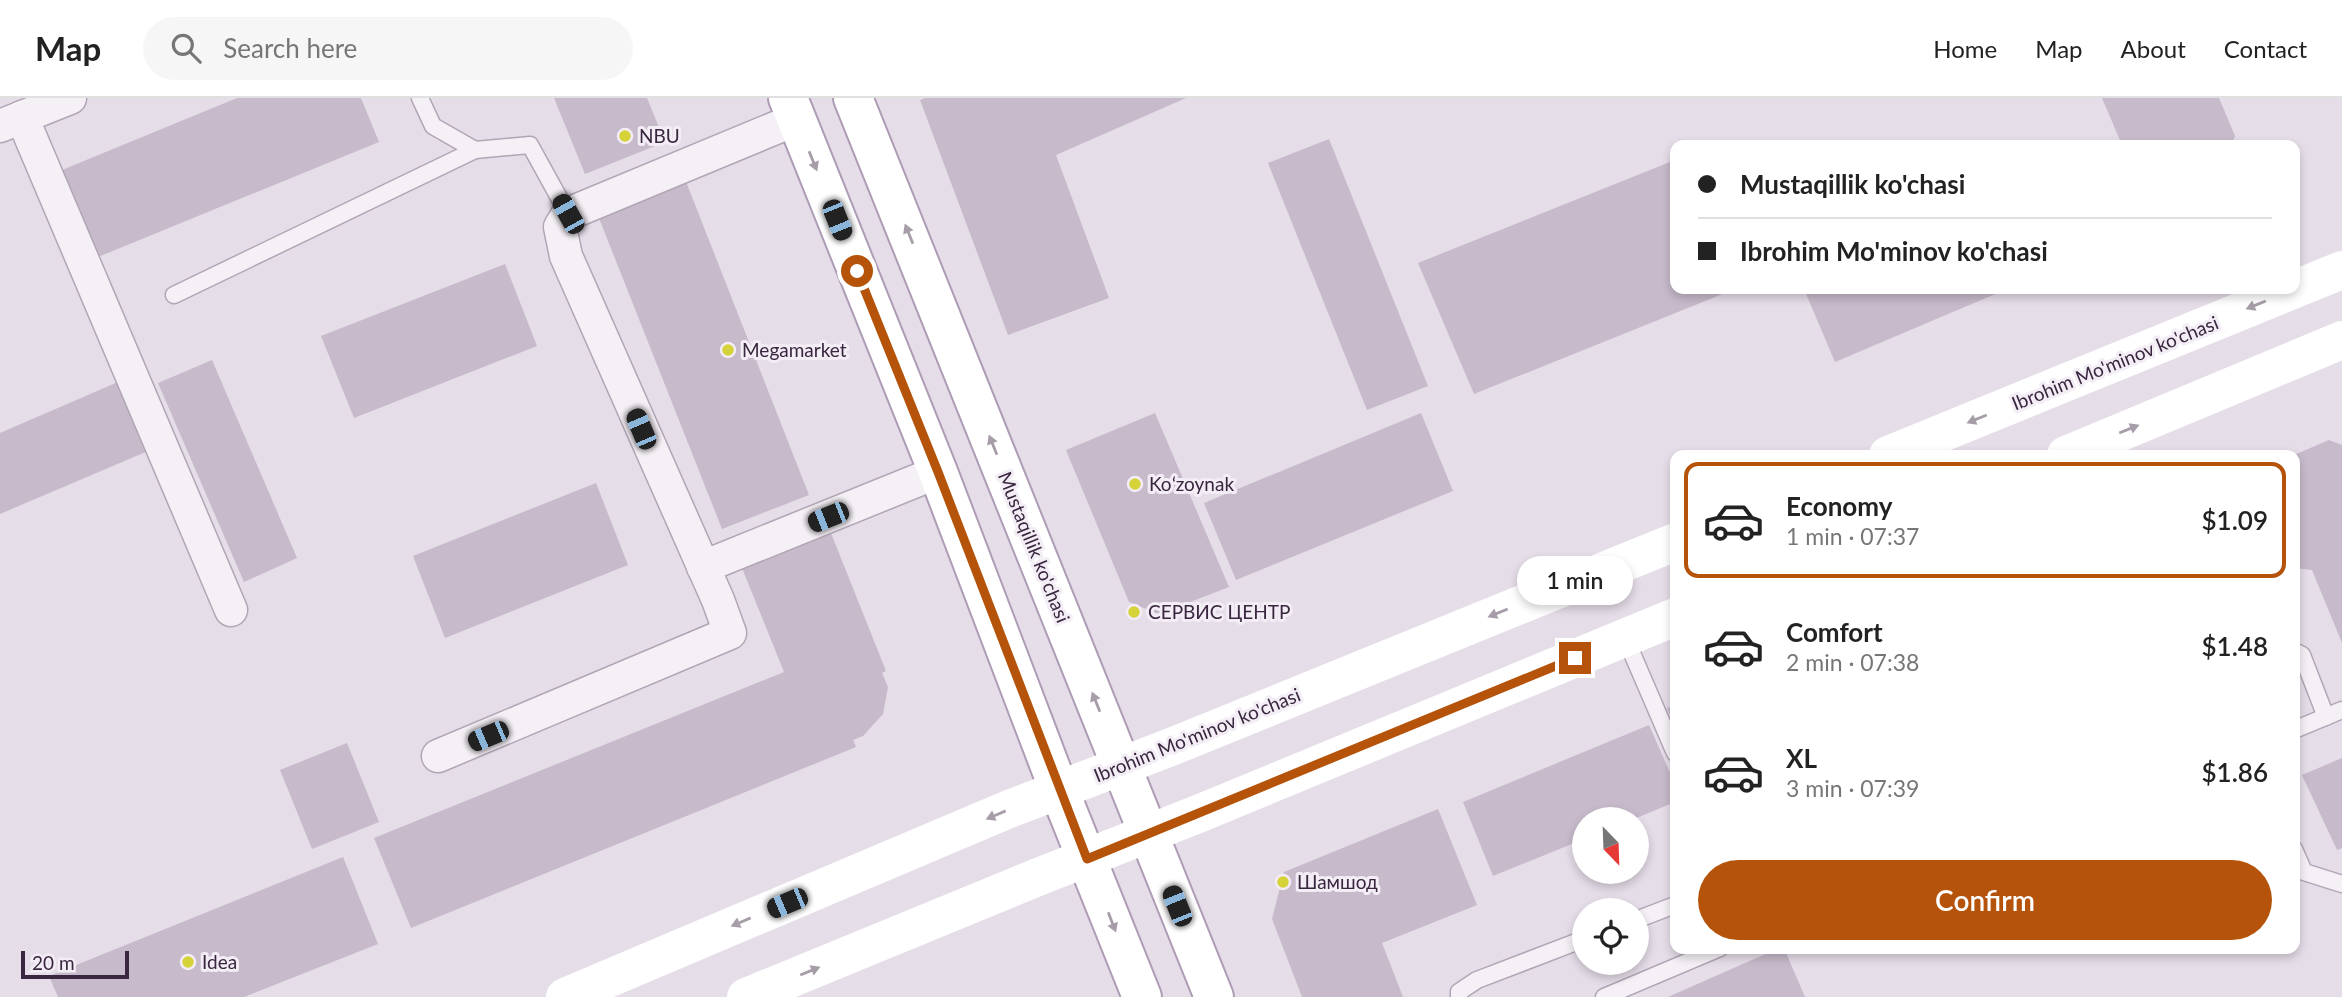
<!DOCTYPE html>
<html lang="en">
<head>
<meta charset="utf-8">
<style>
  :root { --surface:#fff; --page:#f6f6f6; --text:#222; --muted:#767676; --line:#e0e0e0; --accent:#b45309 }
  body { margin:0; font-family:Lato,sans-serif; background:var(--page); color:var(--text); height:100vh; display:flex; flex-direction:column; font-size:26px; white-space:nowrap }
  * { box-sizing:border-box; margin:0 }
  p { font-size:23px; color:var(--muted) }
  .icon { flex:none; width:38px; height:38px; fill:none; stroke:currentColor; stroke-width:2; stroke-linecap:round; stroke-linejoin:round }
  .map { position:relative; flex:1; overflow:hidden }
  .panel { position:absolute; left:1670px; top:352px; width:630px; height:504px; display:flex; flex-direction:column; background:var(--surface); border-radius:14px; box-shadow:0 4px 10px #0003 }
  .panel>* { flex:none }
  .guide { position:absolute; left:1670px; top:42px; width:630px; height:154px; border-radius:14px; box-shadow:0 4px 10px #0003; display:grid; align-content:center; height:154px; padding:0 28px; background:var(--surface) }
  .needle { width:46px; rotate:157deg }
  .fabs { position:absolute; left:1572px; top:709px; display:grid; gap:14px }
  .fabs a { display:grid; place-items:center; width:77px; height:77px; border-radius:50%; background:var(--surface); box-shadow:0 4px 10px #0003; font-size:35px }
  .scale { position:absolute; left:21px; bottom:18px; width:108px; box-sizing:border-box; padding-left:7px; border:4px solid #39263f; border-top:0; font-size:19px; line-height:24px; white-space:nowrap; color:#39263f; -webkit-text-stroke:5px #f3edf5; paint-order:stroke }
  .end { position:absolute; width:32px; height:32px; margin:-16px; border:9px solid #b45309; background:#fff; box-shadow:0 0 0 4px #fff }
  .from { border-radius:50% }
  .bubble { position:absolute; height:49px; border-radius:24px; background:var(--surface); box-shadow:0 4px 10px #0003; font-size:23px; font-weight:600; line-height:49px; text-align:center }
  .car { position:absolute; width:21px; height:42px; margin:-21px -10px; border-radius:9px; box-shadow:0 0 5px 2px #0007; background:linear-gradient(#222 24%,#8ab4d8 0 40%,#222 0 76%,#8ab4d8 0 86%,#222 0) }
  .guide b { display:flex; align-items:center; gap:24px; height:66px; font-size:26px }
  .guide b+b { border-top:2px solid var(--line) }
  .guide i { width:18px; height:18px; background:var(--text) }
  ul { padding:12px 0 0; list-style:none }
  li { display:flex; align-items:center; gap:21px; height:116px; margin:0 14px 10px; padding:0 14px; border:4px solid transparent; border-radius:14px }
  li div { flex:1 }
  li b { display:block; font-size:26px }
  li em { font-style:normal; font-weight:600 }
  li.active { border-color:var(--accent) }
  li>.icon { width:63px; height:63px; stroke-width:1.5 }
  .button { display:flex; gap:14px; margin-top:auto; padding:14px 28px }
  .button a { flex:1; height:80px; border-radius:42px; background:var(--accent); color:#fff; font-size:28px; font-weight:600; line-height:80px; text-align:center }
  header { display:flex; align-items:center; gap:42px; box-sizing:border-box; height:98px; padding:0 35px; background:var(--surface); border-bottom:2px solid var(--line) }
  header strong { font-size:33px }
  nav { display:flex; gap:38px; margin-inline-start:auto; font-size:24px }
  .search { width:490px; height:63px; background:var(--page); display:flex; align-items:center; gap:18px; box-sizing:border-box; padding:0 24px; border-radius:38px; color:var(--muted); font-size:26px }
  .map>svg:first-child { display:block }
  .building { fill:#c7bacb }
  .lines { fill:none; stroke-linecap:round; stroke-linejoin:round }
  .lane-casing { stroke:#b1a6b5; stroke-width:19 }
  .street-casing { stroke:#b1a6b5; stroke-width:35 }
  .primary-casing { stroke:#ae9cb4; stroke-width:42 }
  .lane { stroke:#f5f0f6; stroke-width:16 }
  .street { stroke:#f5f0f6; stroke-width:32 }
  .secondary { stroke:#fff; stroke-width:38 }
  .primary { stroke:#fff; stroke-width:38 }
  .oneway { fill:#a69da9 }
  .route { stroke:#b45309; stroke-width:9 }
  .poi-dot { fill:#d5d23a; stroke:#f3edf5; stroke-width:2.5 }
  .labels { text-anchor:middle; stroke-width:6; stroke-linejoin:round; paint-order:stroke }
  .poi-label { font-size:19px; fill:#39263f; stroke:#f3edf5; text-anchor:start }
  .street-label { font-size:19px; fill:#39263f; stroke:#f3edf5 }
</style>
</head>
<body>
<header>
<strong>Map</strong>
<div class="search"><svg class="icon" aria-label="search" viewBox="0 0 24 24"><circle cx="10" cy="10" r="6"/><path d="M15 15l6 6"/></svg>Search here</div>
<nav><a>Home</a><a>Map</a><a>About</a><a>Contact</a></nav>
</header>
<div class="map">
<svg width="2342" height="899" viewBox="0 0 2342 899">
  <rect width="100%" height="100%" fill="#e5dde8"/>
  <g class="building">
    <path d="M237 0H361L379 44 98 159 62 72Z"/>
    <path d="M554 0H647L665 44 585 76Z"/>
    <path d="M925 0H1186L1056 57 1109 200 1008 237 920 2Z"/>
    <path d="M2102 0H2219L2235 38 2231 47H2122Z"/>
    <path d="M1329 41 1428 288 1367 312 1268 65Z"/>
    <path d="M1675 62V191H1735L1474 296 1418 165Z"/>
    <path d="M685 81 809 397 722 431 597 115Z"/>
    <path d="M505 166 537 248 354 320 321 238Z"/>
    <path d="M1804 191H2007L1835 264Z"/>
    <path d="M212 262 297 460 244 484 158 285Z"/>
    <path d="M118 284 148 353 0 416V335Z"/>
    <path d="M1155 315 1229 489 1159 516 1129 504 1066 352Z"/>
    <path d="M1421 315 1453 393 1236 482 1204 405Z"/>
    <path d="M2329 342 2342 347V545L2312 472 2294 470V357Z"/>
    <path d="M596 385 628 467 445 540 413 458Z"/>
    <path d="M829 430 886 573 882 575 888 589 883 616 863 638 853 642 856 649 411 830 374 740 784 574 740 465Z"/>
    <path d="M1675 607V629L1667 610Z"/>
    <path d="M1649 627 1675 686V704L1634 721H1584V741L1493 778 1463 704Z"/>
    <path d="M347 645 379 724 312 751 280 672Z"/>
    <path d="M2342 660V750L2337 752 2302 677Z"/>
    <path d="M1438 711 1477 807 1382 845 1403 899H1302L1272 821 1284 774Z"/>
    <path d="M343 759 378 846 244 899H58L49 878Z"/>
    <path d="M1779 850H1784L1805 899H1668Z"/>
  </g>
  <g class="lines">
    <g class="lane-casing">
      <g id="lane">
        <path d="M420 0 433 28 475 52 530 47 568 116"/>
        <path d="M174 197 475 52"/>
        <path d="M1625 539 1675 655"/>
        <path d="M2294 553 2302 557 2326 619"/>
        <path d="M2294 632 2342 612"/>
        <path d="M2294 751 2304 774 2342 786"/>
        <path d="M1636 822 1675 807"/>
        <path d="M1459 899V894L1477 882 1584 841"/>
        <path d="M1604 899 1720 850"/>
      </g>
    </g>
    <g class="street-casing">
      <g id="street">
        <path d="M22 19 231 512"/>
        <path d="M0 28 70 0"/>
        <path d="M703 469 938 374"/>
        <path d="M438 658 730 535 718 502 566 158 560 129 568 116 797 21"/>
      </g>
    </g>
    <g class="primary-casing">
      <g id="primary">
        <path d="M788 0 938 374 1059 692 1142 899"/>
        <path d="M853 0 1214 899"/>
      </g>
    </g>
    <use href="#lane" class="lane"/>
    <use href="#street" class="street"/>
    <g class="secondary">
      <path d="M1888 357 2342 172"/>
      <path d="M2066 357 2342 242"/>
      <path d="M565 899 1009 711 1171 649 1675 444"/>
      <path d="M746 899 1038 779 1198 716 1675 519"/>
    </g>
    <use href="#primary" class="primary"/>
  </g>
  <defs><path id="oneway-solid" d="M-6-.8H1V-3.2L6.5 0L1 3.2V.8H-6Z" transform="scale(1.75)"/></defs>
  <g class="oneway">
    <use href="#oneway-solid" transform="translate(813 63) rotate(68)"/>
    <use href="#oneway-solid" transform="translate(909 136) rotate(-112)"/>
    <use href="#oneway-solid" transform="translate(2256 207) rotate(158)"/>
    <use href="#oneway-solid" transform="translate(1977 321) rotate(158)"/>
    <use href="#oneway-solid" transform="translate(2129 331) rotate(-22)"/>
    <use href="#oneway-solid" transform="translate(993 347) rotate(-112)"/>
    <use href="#oneway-solid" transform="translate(1498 515) rotate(158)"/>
    <use href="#oneway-solid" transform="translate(1096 604) rotate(-112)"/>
    <use href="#oneway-solid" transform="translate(996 717) rotate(157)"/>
    <use href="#oneway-solid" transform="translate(741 824) rotate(157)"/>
    <use href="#oneway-solid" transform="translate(1112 824) rotate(69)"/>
    <use href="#oneway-solid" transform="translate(810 873) rotate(-22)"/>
  </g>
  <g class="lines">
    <path class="route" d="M857 173 938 374 1087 761 1575 560"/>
  </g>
  <g class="poi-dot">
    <circle cx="625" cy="38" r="7"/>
    <circle cx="728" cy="252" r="7"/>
    <circle cx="1135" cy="386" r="7"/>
    <circle cx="1134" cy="514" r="7"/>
    <circle cx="1283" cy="784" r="7"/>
    <circle cx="188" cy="864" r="7"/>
  </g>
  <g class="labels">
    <g class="poi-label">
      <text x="639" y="45">NBU</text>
      <text x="742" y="259">Megamarket</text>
      <text x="1149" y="393">Koʻzoynak</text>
      <text x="1148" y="521">СЕРВИС ЦЕНТР</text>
      <text x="1297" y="791">Шамшод</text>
      <text x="202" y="871">Idea</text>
    </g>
    <g class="street-label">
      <text transform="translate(2115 265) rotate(-22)" y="7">Ibrohim Mo'minov ko'chasi</text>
      <text transform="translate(1034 449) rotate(68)" y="7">Mustaqillik ko'chasi</text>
      <text transform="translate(1197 637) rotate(-22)" y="7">Ibrohim Mo'minov ko'chasi</text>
    </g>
  </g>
</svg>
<div class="fabs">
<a><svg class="needle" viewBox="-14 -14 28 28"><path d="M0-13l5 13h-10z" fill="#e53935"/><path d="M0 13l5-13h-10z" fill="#767676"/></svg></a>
<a><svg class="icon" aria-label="locate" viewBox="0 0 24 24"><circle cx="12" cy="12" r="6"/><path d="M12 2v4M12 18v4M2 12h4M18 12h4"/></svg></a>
</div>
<div class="scale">20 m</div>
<i class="end from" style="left:857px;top:173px"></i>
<i class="end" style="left:1575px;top:560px"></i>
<div class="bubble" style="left:1517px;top:458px;width:116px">1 min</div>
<i class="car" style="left:568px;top:116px;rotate:331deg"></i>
<i class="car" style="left:837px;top:122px;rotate:158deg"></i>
<i class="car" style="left:641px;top:331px;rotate:337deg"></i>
<i class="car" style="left:828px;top:419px;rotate:248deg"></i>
<i class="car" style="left:488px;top:638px;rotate:247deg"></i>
<i class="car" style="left:787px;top:805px;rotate:247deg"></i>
<i class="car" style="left:1177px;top:808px;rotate:338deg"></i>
<div class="guide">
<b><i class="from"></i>Mustaqillik ko'chasi</b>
<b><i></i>Ibrohim Mo'minov ko'chasi</b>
</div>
<section class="panel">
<ul>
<li class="active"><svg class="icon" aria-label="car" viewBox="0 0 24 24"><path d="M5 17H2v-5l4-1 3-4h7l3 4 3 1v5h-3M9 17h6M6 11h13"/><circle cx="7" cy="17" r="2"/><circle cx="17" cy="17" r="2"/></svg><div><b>Economy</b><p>1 min · 07:37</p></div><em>$1.09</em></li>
<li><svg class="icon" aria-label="car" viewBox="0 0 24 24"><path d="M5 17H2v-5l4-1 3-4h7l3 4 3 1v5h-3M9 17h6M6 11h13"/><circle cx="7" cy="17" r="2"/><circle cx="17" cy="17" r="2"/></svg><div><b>Comfort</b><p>2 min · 07:38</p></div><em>$1.48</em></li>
<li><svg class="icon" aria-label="car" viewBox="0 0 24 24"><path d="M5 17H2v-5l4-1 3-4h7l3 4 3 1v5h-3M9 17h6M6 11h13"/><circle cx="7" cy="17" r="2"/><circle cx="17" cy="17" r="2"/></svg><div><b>XL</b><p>3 min · 07:39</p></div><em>$1.86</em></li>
</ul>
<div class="button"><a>Confirm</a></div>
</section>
</div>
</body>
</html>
